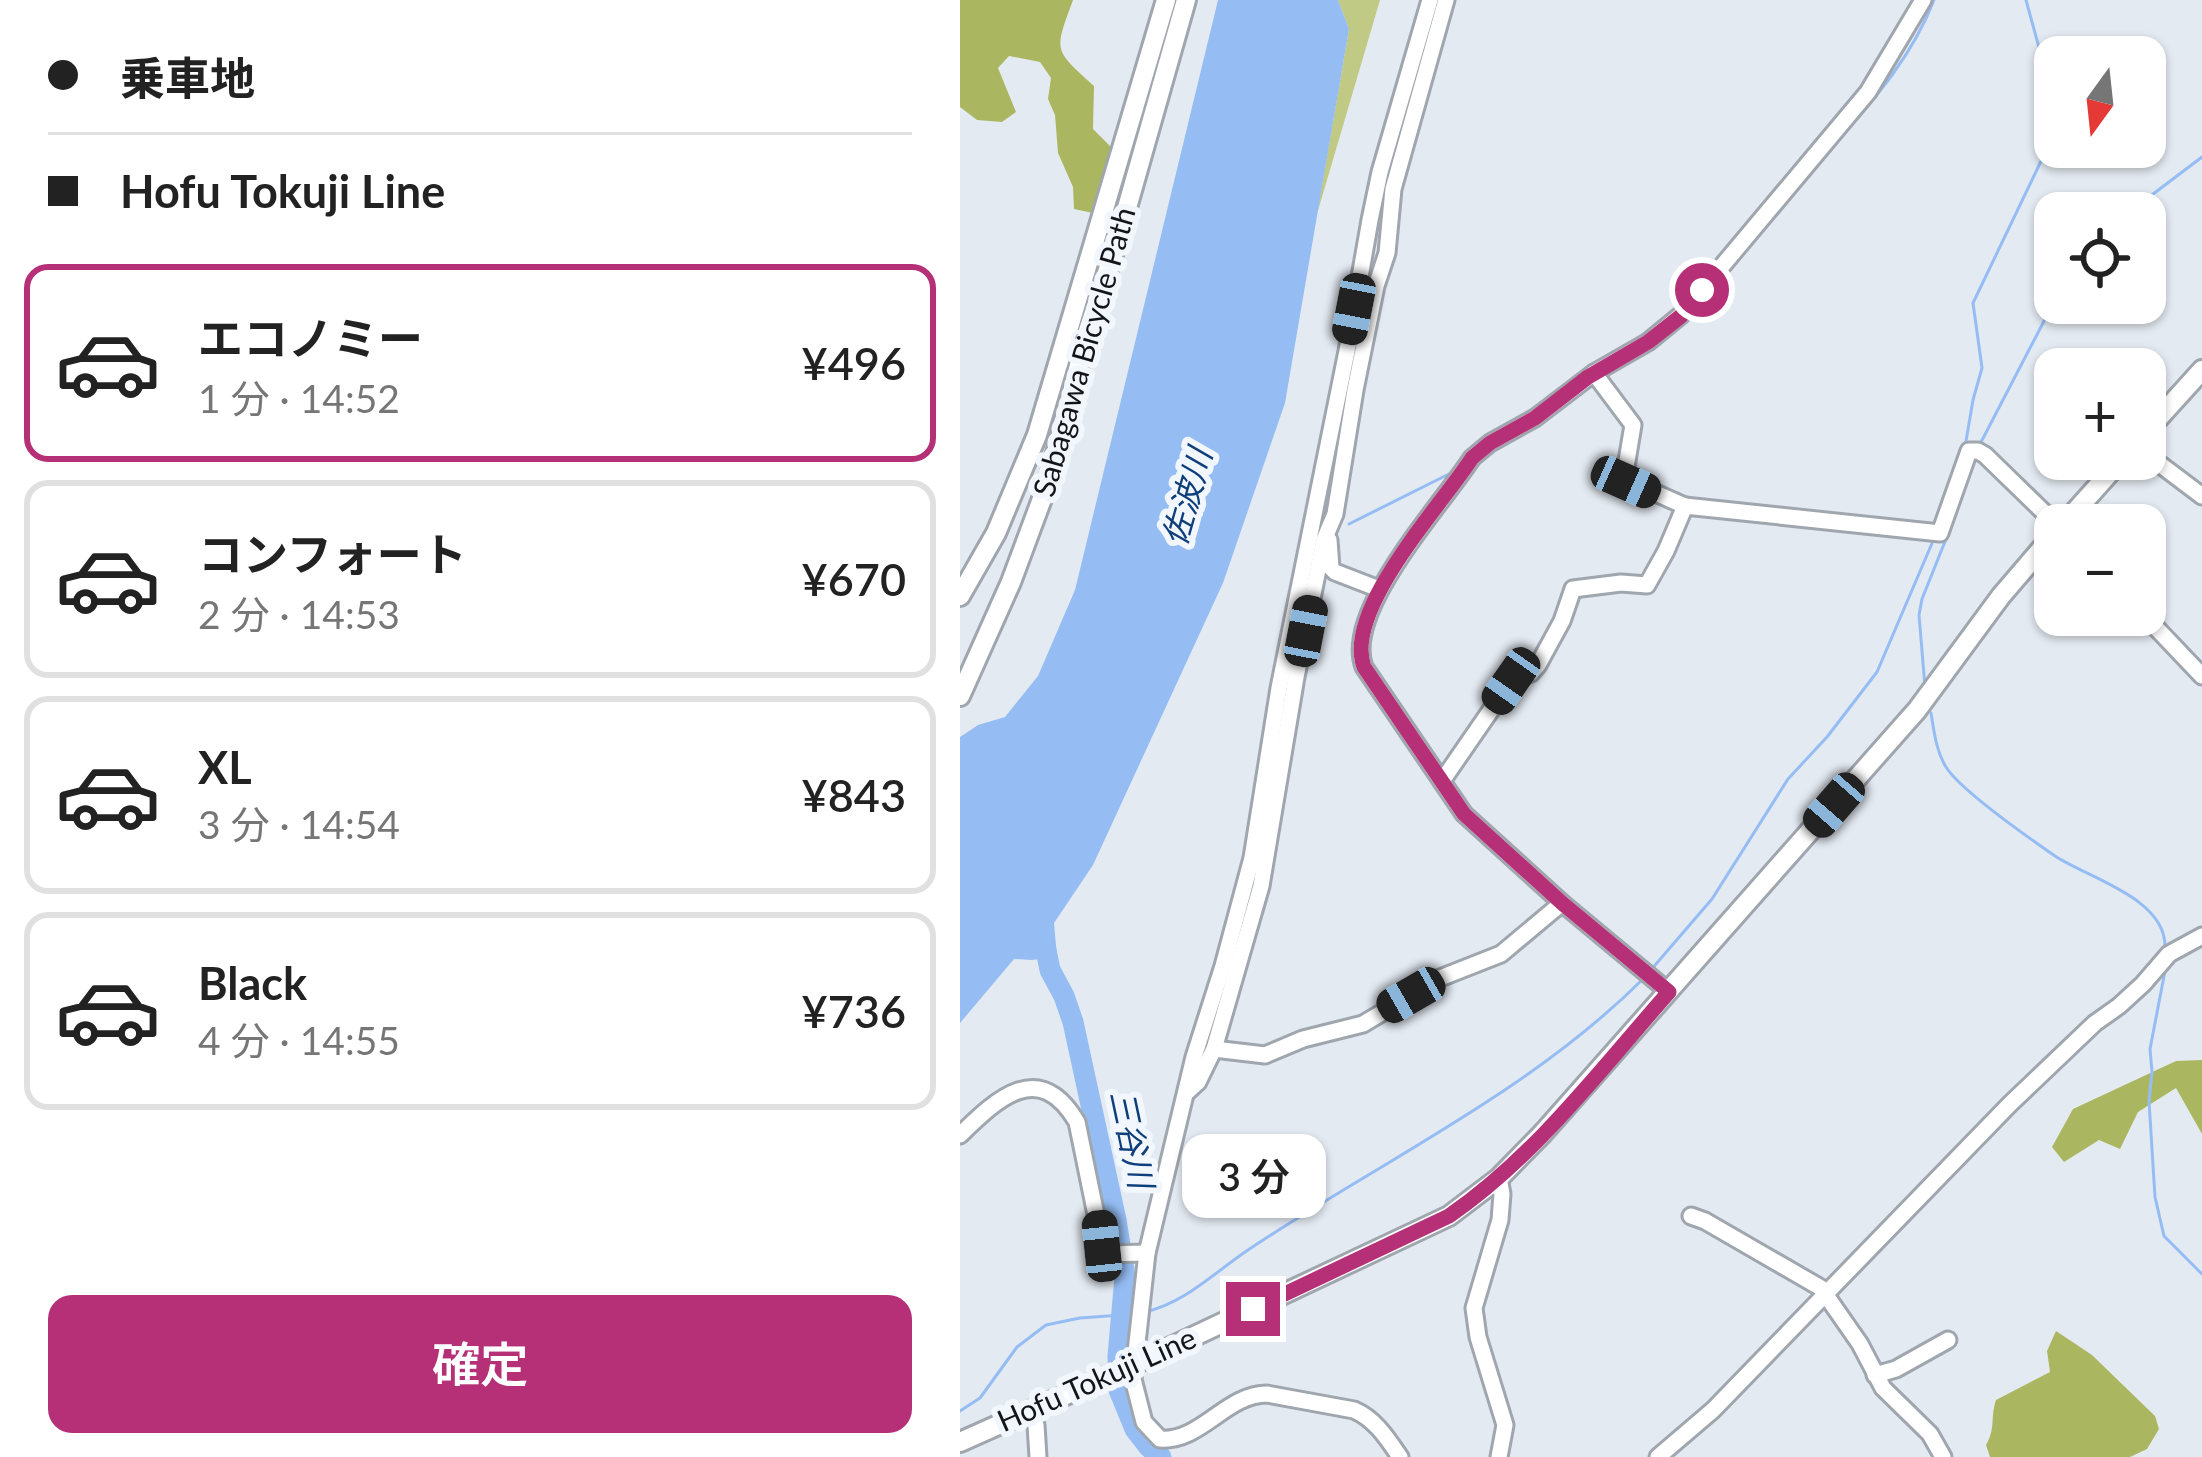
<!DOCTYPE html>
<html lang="ja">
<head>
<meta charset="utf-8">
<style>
  :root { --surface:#fff; --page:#f2f2f2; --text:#222; --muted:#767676; --line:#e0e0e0; --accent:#b53076 }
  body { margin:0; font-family:Lato,"Noto Sans JP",sans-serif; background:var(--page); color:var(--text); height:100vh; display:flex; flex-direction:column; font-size:45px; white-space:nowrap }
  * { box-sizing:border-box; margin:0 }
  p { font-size:39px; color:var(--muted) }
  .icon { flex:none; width:66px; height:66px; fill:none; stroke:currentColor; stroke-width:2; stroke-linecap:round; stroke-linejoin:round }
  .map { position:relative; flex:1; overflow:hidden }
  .details { display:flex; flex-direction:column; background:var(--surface); width:960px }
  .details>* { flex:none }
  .top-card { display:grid; align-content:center; height:264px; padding:0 48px; background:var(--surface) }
  .needle { width:78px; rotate:195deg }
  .tools { position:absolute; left:1074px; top:36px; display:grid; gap:24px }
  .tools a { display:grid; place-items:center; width:132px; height:132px; border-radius:24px; background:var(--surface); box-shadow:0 3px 9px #0004; font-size:60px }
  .end { position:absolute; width:54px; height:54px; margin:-27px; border:15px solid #b53076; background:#fff; box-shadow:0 0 0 6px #fff }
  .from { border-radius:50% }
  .bubble { position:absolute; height:84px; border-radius:24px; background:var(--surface); box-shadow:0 3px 9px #0004; font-size:39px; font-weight:600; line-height:84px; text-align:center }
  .car { position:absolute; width:36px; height:72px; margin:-36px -18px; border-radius:15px; box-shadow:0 0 9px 3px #0007; background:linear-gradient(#222 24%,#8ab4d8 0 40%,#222 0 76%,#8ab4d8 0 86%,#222 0) }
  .top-card b { display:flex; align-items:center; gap:42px; height:114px; font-size:45px }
  .top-card b+b { border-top:3px solid var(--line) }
  .top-card i { width:30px; height:30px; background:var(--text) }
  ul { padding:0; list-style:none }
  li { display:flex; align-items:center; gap:36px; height:198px; margin:0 24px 18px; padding:0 24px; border:6px solid var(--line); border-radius:24px }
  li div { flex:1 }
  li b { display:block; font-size:45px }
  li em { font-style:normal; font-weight:600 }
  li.on { border-color:var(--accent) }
  li>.icon { width:108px; height:108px; stroke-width:1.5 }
  .primary-button { display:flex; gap:24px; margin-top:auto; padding:24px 48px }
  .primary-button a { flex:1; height:138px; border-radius:24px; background:var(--accent); color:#fff; font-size:48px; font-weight:600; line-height:138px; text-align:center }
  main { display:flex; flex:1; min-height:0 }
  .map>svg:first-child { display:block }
  .green { fill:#c0ca84 }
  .forest { fill:#abb760 }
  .water { fill:#95bdf4 }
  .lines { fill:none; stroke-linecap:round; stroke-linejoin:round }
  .stream { stroke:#95bdf4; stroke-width:3 }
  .river { stroke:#95bdf4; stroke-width:21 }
  .minor-casing { stroke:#a0a6ae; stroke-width:21 }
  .major-casing { stroke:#a0a6ae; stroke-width:24 }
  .minor { stroke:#fff; stroke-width:15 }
  .major { stroke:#fff; stroke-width:18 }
  .route { stroke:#b53076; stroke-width:15 }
  .labels { text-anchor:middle; stroke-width:12; stroke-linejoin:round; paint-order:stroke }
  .street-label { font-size:30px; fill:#131518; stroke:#f2f7fe }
  .water-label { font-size:33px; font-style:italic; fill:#0e3f7b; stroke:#f2f7fe }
</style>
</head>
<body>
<main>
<section class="details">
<div class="top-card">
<b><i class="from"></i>乗車地</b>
<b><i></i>Hofu Tokuji Line</b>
</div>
<ul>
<li class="on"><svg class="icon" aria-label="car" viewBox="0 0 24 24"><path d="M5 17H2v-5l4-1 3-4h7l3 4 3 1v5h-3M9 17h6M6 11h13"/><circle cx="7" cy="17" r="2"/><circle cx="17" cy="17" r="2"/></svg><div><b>エコノミー</b><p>1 分 · 14:52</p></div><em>¥496</em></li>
<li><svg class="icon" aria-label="car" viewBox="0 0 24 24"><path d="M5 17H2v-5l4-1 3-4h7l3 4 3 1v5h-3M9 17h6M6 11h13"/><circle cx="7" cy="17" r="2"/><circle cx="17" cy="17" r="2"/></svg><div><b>コンフォート</b><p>2 分 · 14:53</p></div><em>¥670</em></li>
<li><svg class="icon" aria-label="car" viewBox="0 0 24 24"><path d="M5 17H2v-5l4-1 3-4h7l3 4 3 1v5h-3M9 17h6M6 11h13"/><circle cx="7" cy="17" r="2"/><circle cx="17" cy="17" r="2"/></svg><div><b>XL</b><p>3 分 · 14:54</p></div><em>¥843</em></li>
<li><svg class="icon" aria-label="car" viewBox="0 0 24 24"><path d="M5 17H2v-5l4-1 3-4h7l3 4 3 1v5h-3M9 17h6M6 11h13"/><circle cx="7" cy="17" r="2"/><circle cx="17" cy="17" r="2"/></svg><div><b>Black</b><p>4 分 · 14:55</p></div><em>¥736</em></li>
</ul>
<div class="primary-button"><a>確定</a></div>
</section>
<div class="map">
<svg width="1242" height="1457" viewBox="0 0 1242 1457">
  <rect width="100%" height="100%" fill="#e4eaf2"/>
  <path class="green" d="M378 0H420L357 214 389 29Z"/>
  <g class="forest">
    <path d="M0 0H113C94 52 93 49 134 86L133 129 152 148 133 213 114 209 113 187 98 153 95 115 88 99 91 78 80 62 49 56 38 68 56 112 42 122 17 120 0 107Z"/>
    <path d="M1242 1060V1134L1216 1088 1178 1112 1160 1149 1139 1140 1104 1162 1092 1147 1113 1109 1216 1061Z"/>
    <path d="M1096 1331 1132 1355 1195 1416 1199 1429 1187 1449 1170 1457H1030L1026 1445C1036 1428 1030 1418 1036 1400L1090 1372 1087 1351Z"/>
  </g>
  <path class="water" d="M258 0H378L389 29 325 403 263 583 133 865 94 923 97 957 72 960 54 959 0 1023V737L18 725 45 717 78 676 115 590Z"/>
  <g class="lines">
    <g class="stream">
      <path d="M1066 0 1095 106"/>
      <path d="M878 139C917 97 953 54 974 0"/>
      <path d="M1168 213 1242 157"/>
      <path d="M793 240 849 174"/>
      <path d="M705 338 737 310 749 293"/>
      <path d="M665 364 688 350"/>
      <path d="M1019 446 1095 300"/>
      <path d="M1005 447 1013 400 1022 368 1013 303 1095 132"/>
      <path d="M525 456 563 433"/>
      <path d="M389 524 495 471"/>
      <path d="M965 687 959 615 962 599 990 529"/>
      <path d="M971 713C974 731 976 751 986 767 1001 791 1069 838 1095 856 1128 878 1205 898 1205 946"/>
      <path d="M690 971 752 899 828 779 867 737 917 672 973 541"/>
      <path d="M1205 971 1190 1049 1192 1072 1189 1101 1195 1197 1204 1236 1242 1274"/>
      <path d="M185 1312C225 1303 255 1272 288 1250 421 1161 569 1093 684 978"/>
      <path d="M0 1411 20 1398 57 1347 86 1325 120 1318 176 1314"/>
    </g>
    <path class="river" d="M82 930 90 970 104 996 113 1022 156 1220 165 1277 158 1356 159 1390 175 1429 189 1447 201 1457"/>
    <g class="minor-casing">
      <g id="minor">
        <path d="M634 373 673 425 664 479 725 506"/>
        <path d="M1185 453 1242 496"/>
        <path d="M369 540 371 568 375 572 419 589"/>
        <path d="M1184 615 1242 676"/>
        <path d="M482 781 551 681 571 673 578 665 602 621 613 589 661 583 687 585 706 551 725 506 980 533 1009 451H1018L1025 455 1097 525"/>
        <path d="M709 992 602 903 504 814 404 667C383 611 481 506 512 458L530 443 575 418 634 373 688 342 721 315 908 92 963 0"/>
        <path d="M254 1049 305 1055 343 1039 403 1024 480 978 541 954 602 903"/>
        <path d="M226 1093 238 1082 254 1049 301 886 336 677 364 540 375 514 395 390 416 286 427 253 433 189 486 0"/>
        <path d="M0 1135C37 1099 79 1058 117 1122L144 1254 187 1253"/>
        <path d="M731 1216 745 1221 861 1288 900 1344 923 1388 970 1434 983 1457"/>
        <path d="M915 1375 936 1369 988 1340"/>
        <path d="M69 1411 76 1425 78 1457"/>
        <path d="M440 1457C427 1438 415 1419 394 1410L307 1394C266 1394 241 1442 200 1439L184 1422 173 1379 187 1253 234 1057 263 966 292 858 319 688 387 351 410 220 420 172 470 0"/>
        <path d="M539 1457 545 1425 518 1337 514 1308 540 1220 542 1194 539 1178"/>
        <path d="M698 1457 753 1410 1050 1104 1135 1023 1159 1006 1183 984 1209 954 1242 936"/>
      </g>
    </g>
    <g class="major-casing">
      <g id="major">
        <path d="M1185 433 1242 370"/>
        <path d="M1103 525 1162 459"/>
        <path d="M0 596 36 533 77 435 206 0"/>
        <path d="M0 696 51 582 89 480 128 331 159 236 226 0"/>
        <path d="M0 1442 175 1364 489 1216 539 1178 583 1133 957 710 1041 596 1095 533"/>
      </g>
    </g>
    <use href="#minor" class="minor"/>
    <use href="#major" class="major"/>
  </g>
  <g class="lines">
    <path class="route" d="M293 1309 489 1216C575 1157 640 1070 709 992L602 903 504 814 404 667C383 610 481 506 512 458L530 443 575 418 628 377 688 342 721 316 742 290"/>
  </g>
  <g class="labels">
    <g class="street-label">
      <text transform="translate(125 352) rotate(-74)" y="10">Sabagawa Bicycle Path</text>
      <text transform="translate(137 1380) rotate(-24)" y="10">Hofu Tokuji Line</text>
    </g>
    <g class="water-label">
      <text transform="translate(227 497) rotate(-74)" y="12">佐波川</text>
      <text transform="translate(172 1139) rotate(78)" y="12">三谷川</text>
    </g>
  </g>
</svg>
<div class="tools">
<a><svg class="needle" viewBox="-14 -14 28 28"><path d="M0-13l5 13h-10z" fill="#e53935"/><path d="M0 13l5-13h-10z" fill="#767676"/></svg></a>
<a><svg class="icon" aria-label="locate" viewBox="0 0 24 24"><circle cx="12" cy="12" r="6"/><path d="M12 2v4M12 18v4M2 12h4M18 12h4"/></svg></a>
<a>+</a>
<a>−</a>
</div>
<i class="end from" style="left:742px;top:290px"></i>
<i class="end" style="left:293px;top:1309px"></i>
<div class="bubble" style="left:222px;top:1134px;width:144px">3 分</div>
<i class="car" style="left:394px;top:309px;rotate:191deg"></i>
<i class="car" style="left:666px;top:482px;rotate:114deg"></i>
<i class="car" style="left:346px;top:631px;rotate:11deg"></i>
<i class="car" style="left:551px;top:681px;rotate:215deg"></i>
<i class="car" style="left:874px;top:805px;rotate:221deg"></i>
<i class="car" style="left:451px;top:995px;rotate:240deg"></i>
<i class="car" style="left:142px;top:1246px;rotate:354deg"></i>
</div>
</main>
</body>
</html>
